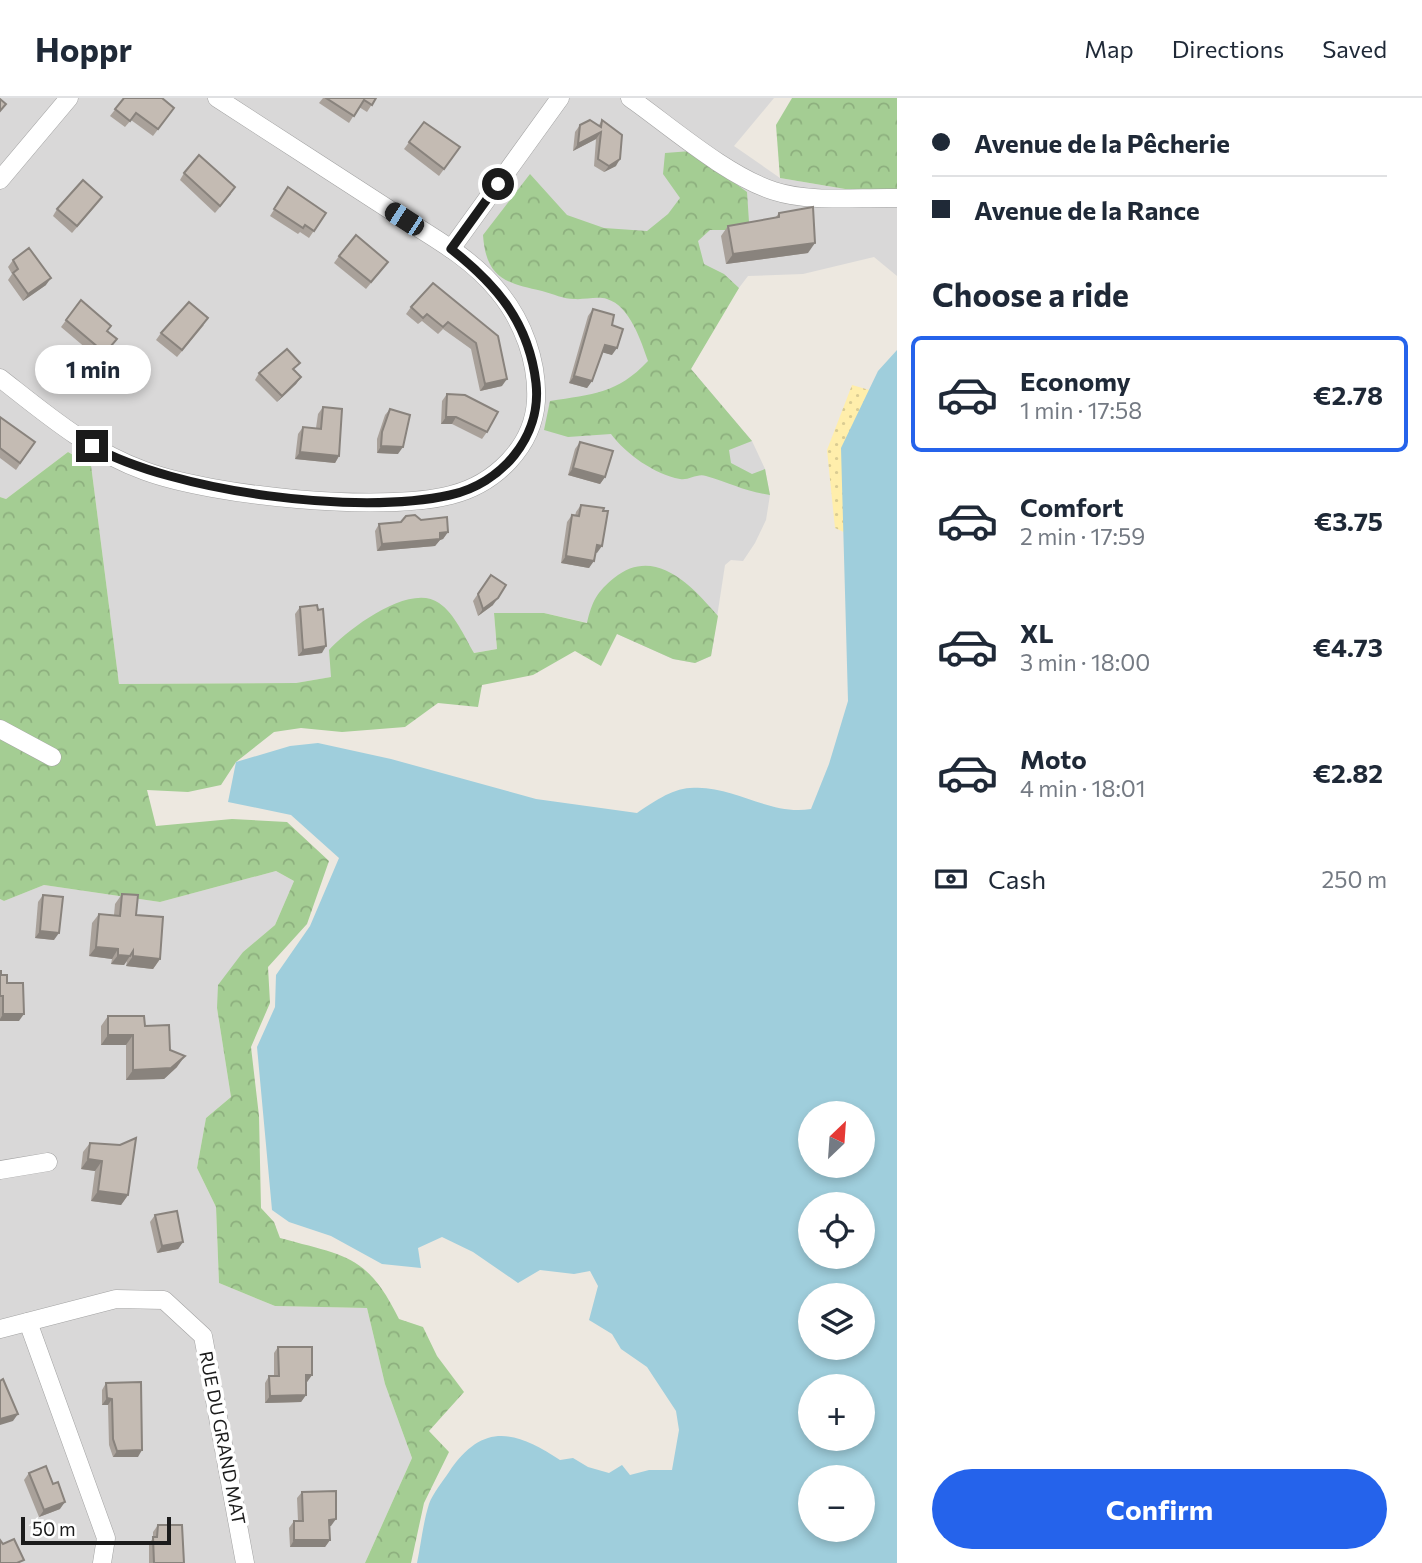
<!DOCTYPE html>
<html lang="en">
<head>
<meta charset="utf-8">
<style>
  :root { --surface:#fff; --page:#f6f6f7; --text:#1f2937; --muted:#747a83; --line:#e0e1e3; --accent:#2563eb }
  body { margin:0; font-family:Commissioner,sans-serif; background:var(--page); color:var(--text); height:100vh; display:flex; flex-direction:column; font-size:26px; white-space:nowrap }
  * { box-sizing:border-box; margin:0 }
  p { font-size:23px; color:var(--muted) }
  .icon { flex:none; width:38px; height:38px; fill:none; stroke:currentColor; stroke-width:2; stroke-linecap:round; stroke-linejoin:round }
  .map { position:relative; flex:1; overflow:hidden }
  .side { display:flex; flex-direction:column; background:var(--surface); width:525px }
  .side>* { flex:none }
  .guide { display:grid; align-content:center; height:154px; padding:0 35px; background:var(--surface) }
  .needle { width:46px; rotate:25deg }
  .controls { position:absolute; left:798px; top:1003px; display:grid; gap:14px }
  .controls a { display:grid; place-items:center; width:77px; height:77px; border-radius:50%; background:var(--surface); box-shadow:0 4px 10px #0003; font-size:35px }
  .scale { position:absolute; left:21px; bottom:18px; width:150px; box-sizing:border-box; padding-left:7px; border:4px solid #1b1b1b; border-top:0; font-size:19px; line-height:24px; white-space:nowrap; color:#1b1b1b; -webkit-text-stroke:5px #fff; paint-order:stroke }
  .end { position:absolute; width:32px; height:32px; margin:-16px; border:9px solid #1b1b1b; background:#fff; box-shadow:0 0 0 4px #fff }
  .from { border-radius:50% }
  .bubble { position:absolute; height:49px; border-radius:24px; background:var(--surface); box-shadow:0 4px 10px #0003; font-size:23px; font-weight:700; line-height:49px; text-align:center }
  .car { position:absolute; width:21px; height:42px; margin:-21px -10px; border-radius:9px; box-shadow:0 0 5px 2px #0007; background:linear-gradient(#222 24%,#8ab4d8 0 40%,#222 0 76%,#8ab4d8 0 86%,#222 0) }
  .guide b { display:flex; align-items:center; gap:24px; height:66px; font-size:26px }
  .guide b+b { border-top:2px solid var(--line) }
  .guide i { width:18px; height:18px; background:var(--text) }
  ul { padding:0; list-style:none }
  li { display:flex; align-items:center; gap:21px; height:116px; margin:0 14px 10px; padding:0 21px; border:4px solid transparent; border-radius:10px }
  li div { flex:1 }
  li b { display:block; font-size:26px }
  li em { font-style:normal; font-weight:700 }
  li.selected { border-color:var(--accent) }
  li>.icon { width:63px; height:63px; stroke-width:1.5 }
  h2 { padding:0 35px; font-size:32px; line-height:84px }
  .pay { display:flex; align-items:center; gap:18px; height:77px; padding:0 35px; font-size:26px }
  .pay p { margin-inline-start:auto }
  .primary-button { display:flex; gap:14px; margin-top:auto; padding:14px 35px }
  .primary-button a { flex:1; height:80px; border-radius:42px; background:var(--accent); color:#fff; font-size:28px; font-weight:700; line-height:80px; text-align:center }
  header { display:flex; align-items:center; gap:42px; box-sizing:border-box; height:98px; padding:0 35px; background:var(--surface); border-bottom:2px solid var(--line) }
  header strong { font-size:33px }
  nav { display:flex; gap:38px; margin-inline-start:auto; font-size:24px }
  main { display:flex; flex:1; min-height:0 }
  .map>svg:first-child { display:block }
  .residential { fill:#d9d8d8 }
  .forest { fill:url(#forest-crowns) }
  .sand { fill:url(#sand-dots) }
  .water { fill:#9fcedc; fill-rule:evenodd }
  .lines { fill:none; stroke-linecap:round; stroke-linejoin:round }
  .minor-casing { stroke:#a2a2a2; stroke-width:19 }
  .minor { stroke:#fff; stroke-width:18 }
  .wall { fill:#a9a19a }
  .shaded-wall { fill:#89837d }
  .building { fill:#c4bbb3; stroke:#89837d; stroke-width:2 }
  .route { stroke:#1b1b1b; stroke-width:9 }
  .labels { text-anchor:middle; stroke-width:7; stroke-linejoin:round; paint-order:stroke }
  .street-label { font-size:18px; fill:#1b1b1b; stroke:#fff }
</style>
</head>
<body>
<header>
<strong>Hoppr</strong>
<nav><a>Map</a><a>Directions</a><a>Saved</a></nav>
</header>
<main>
<div class="map">
<svg width="897" height="1465" viewBox="0 0 897 1465">
  <defs>
    <pattern id="forest-crowns" width="20" height="18" patternUnits="userSpaceOnUse" patternTransform="scale(1.75)"><rect width="20" height="18" fill="#a4cd93"/><path d="M2 6a3 3 0 1 1 6 0M12 15a3 3 0 1 1 6 0" fill="none" stroke="#8daf7e"/></pattern>
    <pattern id="sand-dots" width="8" height="8" patternUnits="userSpaceOnUse" patternTransform="scale(1.75)"><rect width="8" height="8" fill="#ffeeab"/><path d="M2 2h.1M6 6h.1" fill="none" stroke="#dacc93" stroke-width="1.8" stroke-linecap="round"/></pattern>
  </defs>
  <rect width="100%" height="100%" fill="#ede8e0"/>
  <g class="residential">
    <path d="M0 0H774L734 48 780 80 857 93 897 91V178L874 159 803 176 748 178 729 203 691 271 752 343 765 371 770 397 766 422 755 445 743 463 731 462 725 467 711 558 695 565 673 561 597 527 544 515H494L497 551 296 585 119 586 91 367 68 354 6 401 0 399Z"/>
    <path d="M276 773 294 783 275 827 243 854 217 910 231 999 206 1020 197 1070 216 1109 219 1185 275 1208 367 1210 385 1286 412 1360 365 1465H0V801L4 803 44 787 160 804Z"/>
  </g>
  <g class="forest">
    <path d="M792 0H897V91L857 93 780 80 776 27Z"/>
    <path d="M691 53 747 94 749 124 730 132H710L698 143 704 166 724 176 739 190 691 271 752 343 729 352 731 365 752 376 765 371 770 397C743 393 731 385 706 378 697 375 688 383 680 381 654 376 626 356 611 336L568 339 544 332 550 303C593 296 617 296 648 263 641 243 630 208 607 201 597 198 584 202 574 201 564 201 553 196 542 193 504 185 486 179 483 137L530 76 567 117 604 130 647 133 668 116 680 100 663 76 665 55Z"/>
    <path d="M68 354 91 367 119 586 296 585 331 579 329 552C348 531 410 484 439 505 455 516 464 538 474 555L497 551 494 515H544L587 525C592 503 597 494 614 480 655 447 692 488 718 518L711 558 695 565 673 561 617 536 601 568 575 553 533 577 482 587 478 609 438 605 405 629 342 634 301 630 274 634 236 664 221 687 188 694 147 692 156 728 232 721 287 724 329 763 307 826 268 869 270 905 251 949 259 1018 261 1110 274 1124 280 1140C345 1158 367 1156 399 1221L423 1229 437 1258 464 1294 429 1333 449 1354 424 1405 411 1465H365L412 1360 385 1286 367 1210 275 1208 219 1185 216 1109 197 1070 206 1020 231 999 217 910 218 887 243 854 275 827 294 783 276 773 160 804 44 787 4 803 0 801V399L6 401Z"/>
  </g>
  <path class="sand" d="M852 287 897 300 859 441 835 430 827 352Z"/>
  <path class="water" d="M897 252V1465H417C421 1446 423 1425 429 1406 433 1395 443 1383 449 1374 483 1323 516 1333 560 1362L573 1360 588 1369 609 1375 622 1367 630 1377 649 1372H672L679 1332 676 1313 647 1269 621 1251 612 1236 589 1222 598 1188 590 1173 574 1176 540 1172 518 1185 473 1154 442 1139 418 1150 421 1170 382 1166 331 1138 289 1124 272 1112 257 949 275 909 276 877 310 828 339 760 291 717 228 704 236 664 290 648 318 645 391 661 536 701 637 715C652 705 671 691 690 690 733 686 768 718 811 711L829 666 848 603 841 350 878 273ZM810 1015H863V1068H810ZM810 1106H863V1158H810ZM810 1197H863V1250H810ZM810 1288H863V1340H810ZM810 1379H863V1432H810Z"/>
  <g class="lines">
    <g class="minor-casing">
      <g id="minor">
        <path d="M630 0C671 29 727 78 774 93 811 105 858 99 897 100"/>
        <path d="M0 82 69 0"/>
        <path d="M451 151 560 0"/>
        <path d="M0 280C46 316 89 353 145 373 213 398 381 415 451 397 495 386 533 349 536 303 538 264 523 223 498 193 470 158 427 136 390 112 332 75 275 37 217 0"/>
        <path d="M0 631 52 659"/>
        <path d="M0 1072 48 1064"/>
        <path d="M28 1224 106 1440 102 1465"/>
        <path d="M0 1231 116 1201 164 1202 203 1238 245 1465"/>
      </g>
    </g>
    <use href="#minor" class="minor"/>
  </g>
  <g class="wall">
    <path d="M124 0 174 10 153 38 131 22 125 29 110 18Z"/>
    <path d="M323 0H376L367 14 359 9 349 25 319 5Z"/>
    <path d="M602 22 616 68 604 74 594 68 596 41 573 53 575 34 580 27H599Z"/>
    <path d="M424 24 460 49 439 78 404 51Z"/>
    <path d="M184 75 231 96 215 115 180 82Z"/>
    <path d="M288 89 326 115 309 140 300 134 298 136 270 118Z"/>
    <path d="M97 106 72 135 53 118 57 111Z"/>
    <path d="M779 115 808 155 726 166 721 138 728 128 775 120Z"/>
    <path d="M339 158 388 164 366 191 334 165Z"/>
    <path d="M13 162 46 187 23 203 8 182 12 176 8 169Z"/>
    <path d="M81 202 108 233 117 241 100 262 61 229Z"/>
    <path d="M411 209 498 238 502 288 480 293 471 251 443 231 438 236 422 223 418 226 406 216Z"/>
    <path d="M593 211 612 227V257L603 254 592 283 587 290 569 285 588 218Z"/>
    <path d="M204 227 177 259 156 242 161 235Z"/>
    <path d="M294 272 301 279 296 286 277 304 255 282 259 275Z"/>
    <path d="M447 296 487 334 482 341 452 326H441L442 303Z"/>
    <path d="M323 309 339 358 335 365 295 361 298 336 303 329 316 330 318 316Z"/>
    <path d="M390 311 398 356 377 355V341L385 317Z"/>
    <path d="M0 319 35 344 16 372 0 360Z"/>
    <path d="M580 344 605 379 600 386 568 377 575 351Z"/>
    <path d="M581 407 597 455 596 454 589 470 561 465 567 424 572 417 575 418 576 414Z"/>
    <path d="M421 422 448 434 443 441 440 442 435 448 377 453 375 433 379 426Z"/>
    <path d="M491 477 493 507 478 518 473 503Z"/>
    <path d="M300 509 322 555 298 558 295 516Z"/>
    <path d="M122 796 136 817 160 861 153 871 126 868 127 863 124 867 111 866 112 861 89 858 92 825 99 816 114 817 115 806Z"/>
    <path d="M43 797 54 842 35 840 38 804Z"/>
    <path d="M0 873 1 877 7 885 19 923H0Z"/>
    <path d="M108 918 145 928 177 969 164 981 126 982V947H101V928Z"/>
    <path d="M90 1045 128 1097 121 1107 91 1103 95 1073 81 1071 83 1054Z"/>
    <path d="M155 1117 183 1144 178 1151 157 1155 150 1124Z"/>
    <path d="M278 1249 312 1277 307 1284H306V1297L301 1304 265 1305V1285L269 1278H274V1255Z"/>
    <path d="M106 1285 138 1359H113L109 1347 108 1307H102V1292Z"/>
    <path d="M29 1375 60 1411 39 1419 24 1382Z"/>
    <path d="M302 1394 331 1428H330V1442L325 1449H290L289 1430 294 1423H298L297 1400Z"/>
    <path d="M158 1427 184 1465H149V1446L153 1440V1434Z"/>
  </g>
  <g class="shaded-wall">
    <path d="M601 34 596 41 573 53 578 46Z"/>
    <path d="M620 61 616 68 604 74 609 68Z"/>
    <path d="M815 145 808 155 726 166 733 156Z"/>
    <path d="M51 180 46 187 23 203 28 196Z"/>
    <path d="M605 247 617 250 612 257 601 254Z"/>
    <path d="M574 278 592 283 587 290 569 285Z"/>
    <path d="M301 279 296 286 277 304 282 298Z"/>
    <path d="M507 281 502 288 480 293 485 286Z"/>
    <path d="M446 319H456L452 326H441Z"/>
    <path d="M381 348 403 349 398 356 377 355Z"/>
    <path d="M300 354 339 358 335 365 295 361Z"/>
    <path d="M573 370 605 379 600 386 568 377Z"/>
    <path d="M448 434 443 441 440 442 435 448 377 453 382 446Z"/>
    <path d="M597 447 602 448 597 455 592 453Z"/>
    <path d="M566 458 594 463 589 470 561 465Z"/>
    <path d="M498 500 493 507 478 518 483 511Z"/>
    <path d="M326 548 322 555 298 558 303 552Z"/>
    <path d="M40 833 59 835 54 842 35 840Z"/>
    <path d="M96 849 118 851 112 861 89 858Z"/>
    <path d="M118 857 130 858 124 867 111 866Z"/>
    <path d="M133 858 160 861 153 871 126 868Z"/>
    <path d="M3 916H24L19 923H0V921Z"/>
    <path d="M108 937H133L126 947H101Z"/>
    <path d="M185 958 177 969 164 981 126 982 133 972Z"/>
    <path d="M88 1061 102 1063 95 1073 81 1071Z"/>
    <path d="M98 1093 128 1097 121 1107 91 1103Z"/>
    <path d="M183 1144 178 1151 157 1155 162 1148Z"/>
    <path d="M306 1277H312L307 1284H301Z"/>
    <path d="M306 1297 301 1304 265 1305 270 1298Z"/>
    <path d="M107 1300 112 1301 108 1307H102Z"/>
    <path d="M18 1316 13 1323 0 1327V1321Z"/>
    <path d="M142 1352 138 1359H113L117 1353Z"/>
    <path d="M65 1404 60 1411 39 1419 44 1412Z"/>
    <path d="M336 1421 331 1428 325 1429 329 1422Z"/>
    <path d="M294 1442H330L325 1449H290Z"/>
  </g>
  <g class="building">
    <path d="M124 0H162L174 10 158 31 136 15 130 23 115 11Z"/>
    <path d="M326 0H376L372 7 364 2 354 18Z"/>
    <path d="M0 1 6 6 0 13Z"/>
    <path d="M590 22 601 29 602 22 622 37 620 61 609 68 598 61 601 34 578 46 580 27Z"/>
    <path d="M424 24 460 49 444 71 409 44Z"/>
    <path d="M199 57 235 89 220 108 184 75Z"/>
    <path d="M83 82 102 99 77 128 57 111Z"/>
    <path d="M288 89 326 115 314 133 305 127 303 130 274 111Z"/>
    <path d="M813 109 815 145 733 156 728 128 779 119V115Z"/>
    <path d="M356 137 388 164 371 184 339 158Z"/>
    <path d="M29 150 51 180 28 196 13 175 18 171 13 162Z"/>
    <path d="M433 185 498 238 507 281 485 286 476 245 448 224 443 229 427 216 423 220 411 209Z"/>
    <path d="M81 202 111 228 107 233 117 241 105 255 66 222Z"/>
    <path d="M189 204 208 220 182 252 161 235Z"/>
    <path d="M593 211 614 217 612 227 623 231 617 250 605 247 592 283 574 278Z"/>
    <path d="M287 251 300 265 293 271 301 279 282 298 259 275Z"/>
    <path d="M447 296 465 297 498 314 487 334 456 319H446Z"/>
    <path d="M323 309 342 311 339 358 300 354 303 329 321 331Z"/>
    <path d="M390 311 410 317 403 349 381 348 382 334Z"/>
    <path d="M0 319 35 344 20 365 0 350Z"/>
    <path d="M580 344 613 353 605 379 573 370Z"/>
    <path d="M581 407 604 410 603 413H608L602 448 597 447 594 463 566 458 572 417 579 418Z"/>
    <path d="M415 417 421 422 447 419 448 434 440 435V441L382 446 379 426 401 424 406 418Z"/>
    <path d="M491 477 506 487 498 500 483 511 478 496Z"/>
    <path d="M317 507 318 512 323 511 326 548 303 552 300 509Z"/>
    <path d="M122 796 138 797 136 817 163 819 160 861 133 858V853L130 858 118 857V851L96 849 99 816 120 818Z"/>
    <path d="M43 797 63 799 59 835 40 833Z"/>
    <path d="M0 873H1V877H7V885H23L24 916H3V898H0Z"/>
    <path d="M108 918H144L145 928 169 927 170 952 185 958 171 970 133 972V937H108Z"/>
    <path d="M136 1040 128 1097 98 1093 102 1063 88 1061 90 1045 120 1047Z"/>
    <path d="M177 1113 183 1144 162 1148 155 1117Z"/>
    <path d="M278 1249H312V1277H306V1297L270 1298 269 1278H279Z"/>
    <path d="M3 1281 18 1316 0 1321V1283Z"/>
    <path d="M141 1284 142 1352 117 1353 113 1341 112 1301 107 1300 106 1285Z"/>
    <path d="M46 1368 53 1386 58 1384 65 1404 44 1412 29 1375Z"/>
    <path d="M336 1393V1421L329 1422 330 1442H294V1423H303L302 1394Z"/>
    <path d="M158 1427H182L184 1465H154L153 1439H157Z"/>
    <path d="M14 1441 24 1462 17 1465H0V1442L3 1446Z"/>
  </g>
  <g class="lines">
    <path class="route" d="M92 348C174 394 358 418 450 397 501 386 542 339 536 285 529 225 497 187 451 151L498 86"/>
  </g>
  <g class="labels">
    <g class="street-label">
      <text transform="translate(222 1340) rotate(79)" y="6">RUE DU GRAND MAT</text>
    </g>
  </g>
</svg>
<div class="controls">
<a><svg class="needle" viewBox="-14 -14 28 28"><path d="M0-13l5 13h-10z" fill="#e53935"/><path d="M0 13l5-13h-10z" fill="#747a83"/></svg></a>
<a><svg class="icon" aria-label="locate" viewBox="0 0 24 24"><circle cx="12" cy="12" r="6"/><path d="M12 2v4M12 18v4M2 12h4M18 12h4"/></svg></a>
<a><svg class="icon" aria-label="layers" viewBox="0 0 24 24"><path d="M12 4l9 5-9 5-9-5zM3 14l9 5 9-5"/></svg></a>
<a>+</a>
<a>−</a>
</div>
<div class="scale">50 m</div>
<i class="end from" style="left:498px;top:86px"></i>
<i class="end" style="left:92px;top:348px"></i>
<div class="bubble" style="left:35px;top:247px;width:116px">1 min</div>
<i class="car" style="left:404px;top:121px;rotate:303deg"></i>
</div>
<section class="side">
<div class="guide">
<b><i class="from"></i>Avenue de la Pêcherie</b>
<b><i></i>Avenue de la Rance</b>
</div>
<h2>Choose a ride</h2>
<ul>
<li class="selected"><svg class="icon" aria-label="car" viewBox="0 0 24 24"><path d="M5 17H2v-5l4-1 3-4h7l3 4 3 1v5h-3M9 17h6M6 11h13"/><circle cx="7" cy="17" r="2"/><circle cx="17" cy="17" r="2"/></svg><div><b>Economy</b><p>1 min · 17:58</p></div><em>€2.78</em></li>
<li><svg class="icon" aria-label="car" viewBox="0 0 24 24"><path d="M5 17H2v-5l4-1 3-4h7l3 4 3 1v5h-3M9 17h6M6 11h13"/><circle cx="7" cy="17" r="2"/><circle cx="17" cy="17" r="2"/></svg><div><b>Comfort</b><p>2 min · 17:59</p></div><em>€3.75</em></li>
<li><svg class="icon" aria-label="car" viewBox="0 0 24 24"><path d="M5 17H2v-5l4-1 3-4h7l3 4 3 1v5h-3M9 17h6M6 11h13"/><circle cx="7" cy="17" r="2"/><circle cx="17" cy="17" r="2"/></svg><div><b>XL</b><p>3 min · 18:00</p></div><em>€4.73</em></li>
<li><svg class="icon" aria-label="car" viewBox="0 0 24 24"><path d="M5 17H2v-5l4-1 3-4h7l3 4 3 1v5h-3M9 17h6M6 11h13"/><circle cx="7" cy="17" r="2"/><circle cx="17" cy="17" r="2"/></svg><div><b>Moto</b><p>4 min · 18:01</p></div><em>€2.82</em></li>
</ul>
<div class="pay"><svg class="icon" aria-label="cash" viewBox="0 0 24 24"><path d="M3 7h18v10H3z"/><circle cx="12" cy="12" r="2"/></svg>Cash<p>250 m</p></div>
<div class="primary-button"><a>Confirm</a></div>
</section>
</main>
</body>
</html>
